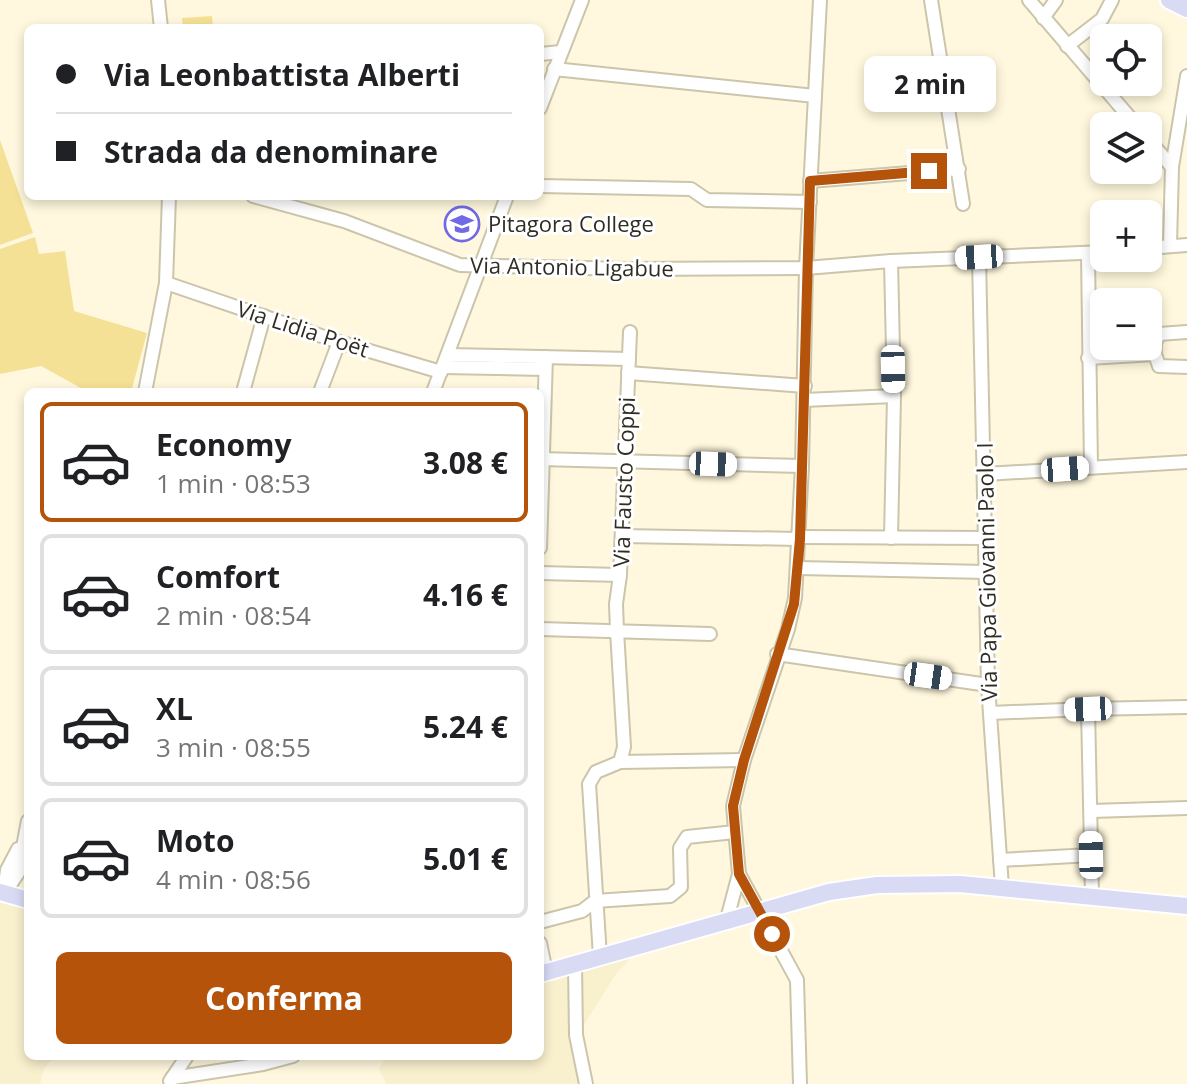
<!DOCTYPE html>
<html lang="it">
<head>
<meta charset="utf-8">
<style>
  :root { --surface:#fff; --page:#f2f2f2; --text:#202124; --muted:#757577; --line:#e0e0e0; --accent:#b45309 }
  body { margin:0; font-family:"Open Sans",sans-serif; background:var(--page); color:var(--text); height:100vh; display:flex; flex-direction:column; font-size:30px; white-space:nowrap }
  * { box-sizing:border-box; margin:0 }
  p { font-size:26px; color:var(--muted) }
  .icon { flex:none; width:44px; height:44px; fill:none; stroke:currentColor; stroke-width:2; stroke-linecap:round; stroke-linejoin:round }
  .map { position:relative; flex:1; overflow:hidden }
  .panel { position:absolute; left:24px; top:388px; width:520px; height:672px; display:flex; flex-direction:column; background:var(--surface); border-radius:12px; box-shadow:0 4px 12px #0003 }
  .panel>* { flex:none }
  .guide { position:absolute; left:24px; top:24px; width:520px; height:176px; border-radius:12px; box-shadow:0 4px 12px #0003; display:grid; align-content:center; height:176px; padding:0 32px; background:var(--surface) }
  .fabs { position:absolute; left:1090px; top:24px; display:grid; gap:16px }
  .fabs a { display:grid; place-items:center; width:72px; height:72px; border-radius:12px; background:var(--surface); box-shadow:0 4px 12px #0003; font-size:40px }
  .end { position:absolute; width:36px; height:36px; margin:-18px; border:10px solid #b45309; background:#fff; box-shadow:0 0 0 4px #fff }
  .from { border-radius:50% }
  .bubble { position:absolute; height:56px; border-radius:12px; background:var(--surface); box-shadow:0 4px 12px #0003; font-size:26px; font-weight:700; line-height:56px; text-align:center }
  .car { position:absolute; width:24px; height:48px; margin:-24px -12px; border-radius:10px; box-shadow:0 0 6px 2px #0007; background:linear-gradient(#fff 24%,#345 0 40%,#fff 0 76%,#345 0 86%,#fff 0) }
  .guide b { display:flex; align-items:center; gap:28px; height:76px; font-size:30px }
  .guide b+b { border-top:2px solid var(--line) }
  .guide i { width:20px; height:20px; background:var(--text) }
  ul { padding:14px 0 0; list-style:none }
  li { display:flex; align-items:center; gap:24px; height:120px; margin:0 16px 12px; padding:0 16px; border:4px solid var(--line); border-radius:12px }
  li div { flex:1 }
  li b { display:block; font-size:30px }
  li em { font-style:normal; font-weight:700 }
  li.on { border-color:var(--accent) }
  li>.icon { width:72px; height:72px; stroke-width:1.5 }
  .action { display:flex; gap:16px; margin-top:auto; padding:16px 32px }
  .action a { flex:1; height:92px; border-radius:12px; background:var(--accent); color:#fff; font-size:32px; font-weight:700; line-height:92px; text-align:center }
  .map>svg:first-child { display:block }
  .built { fill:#f9f0ce }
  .green { fill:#f5e195 }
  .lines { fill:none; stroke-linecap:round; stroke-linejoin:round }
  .minor-casing { stroke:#cbc5ac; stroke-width:16 }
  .major-casing { stroke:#fff; stroke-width:20 }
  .minor { stroke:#fff; stroke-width:12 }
  .major { stroke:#d9daf4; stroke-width:16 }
  .route { stroke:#b45309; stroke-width:10 }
  .labels { text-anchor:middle; stroke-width:6; stroke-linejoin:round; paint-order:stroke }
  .poi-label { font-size:22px; fill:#302e24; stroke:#fff; text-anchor:start }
  .street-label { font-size:22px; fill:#302e24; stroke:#fff }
</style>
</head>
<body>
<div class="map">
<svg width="1187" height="1084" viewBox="0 0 1187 1084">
  <rect width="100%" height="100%" fill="#fff8de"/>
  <g class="built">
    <path d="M0 898 28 906V1056H54L44 1069 40 1084H0Z"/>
    <path d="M629 940 631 958 616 974 584 1025 583 1047 592 1084H386L379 1069 386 1056H540V965Z"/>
  </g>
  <g class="green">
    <path d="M212 16 213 28H183L182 18Z"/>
    <path d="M0 140 33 233 0 245Z"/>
    <path d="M35 237 39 254 65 251 74 311 147 333 131 392H88L41 366 0 374V249Z"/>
  </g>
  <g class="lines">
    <g class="minor-casing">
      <g id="minor">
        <path d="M158 0 161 28"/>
        <path d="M931 0 963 204"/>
        <path d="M1029 0 1137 126"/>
        <path d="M1043 18 1056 0"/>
        <path d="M1067 46 1102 19 1112 0"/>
        <path d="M540 54 561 52"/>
        <path d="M554 69 815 96"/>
        <path d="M540 108 582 0"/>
        <path d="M1148 139 1172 167 1170 245"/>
        <path d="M1172 167 1187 76"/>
        <path d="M810 181 959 169"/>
        <path d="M540 186 691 189 707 200 810 202"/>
        <path d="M253 196 344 221 460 265 628 269 806 268 891 261 1104 252"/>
        <path d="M1148 248 1187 245"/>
        <path d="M1088 254 1091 467"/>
        <path d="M979 257 988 685 1002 887"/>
        <path d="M891 261 894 396 891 538"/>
        <path d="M166 283 339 342 441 372"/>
        <path d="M1155 354V343L1159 334 1187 332"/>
        <path d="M448 355 629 359"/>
        <path d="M1088 358 1155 354 1159 366 1187 367"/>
        <path d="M443 367 545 369"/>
        <path d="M628 373 805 386"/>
        <path d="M145 392 166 283 169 196"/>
        <path d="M243 392 264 316"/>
        <path d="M320 392 339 342"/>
        <path d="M433 392 507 196"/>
        <path d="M804 400 894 396"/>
        <path d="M540 459 802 466"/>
        <path d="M985 474 1187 462"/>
        <path d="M622 536 800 539"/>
        <path d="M800 537 986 538"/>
        <path d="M540 548 546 357"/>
        <path d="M798 568 987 572"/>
        <path d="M540 573 620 575"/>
        <path d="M540 629 710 634"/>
        <path d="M777 654 988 685"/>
        <path d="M1088 709 1187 707"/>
        <path d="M990 713 1088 709 1092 896"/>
        <path d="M620 762 744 760"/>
        <path d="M1091 811 1187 808"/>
        <path d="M1000 860 1091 855"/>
        <path d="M4 892 7 870 18 849"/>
        <path d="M4 894 18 873 28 821"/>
        <path d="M727 919 739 874"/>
        <path d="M540 922 582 911 595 901 670 896 681 887 680 848 687 837 735 832"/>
        <path d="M540 943 546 972"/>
        <path d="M600 957 589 784 596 772 620 762 624 747 617 631 616 604 620 575 630 332"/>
        <path d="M575 964 576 1035 586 1084"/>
        <path d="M172 1078 263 1064 293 1056"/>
        <path d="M170 1081 187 1056"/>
        <path d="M800 1084 797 980 739 874 733 806 744 760 788 629 795 598 802 466 806 268 820 0"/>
      </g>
    </g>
    <g class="major-casing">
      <g id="major">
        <path d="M1169 0 1187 9"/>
        <path d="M0 892 28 900"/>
        <path d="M540 974 829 892 877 885 960 884 1187 906"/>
      </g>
    </g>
    <use href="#minor" class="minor"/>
    <use href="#major" class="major"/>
  </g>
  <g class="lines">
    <path class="route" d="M772 934 739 874 733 806 744 760 794 604 800 539 810 181 929 171"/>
  </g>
  <defs>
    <g id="school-ring" transform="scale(1.8)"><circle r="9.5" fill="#fff" stroke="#7269e4" stroke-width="1.5"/><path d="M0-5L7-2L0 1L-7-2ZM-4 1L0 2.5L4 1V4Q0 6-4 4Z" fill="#7269e4"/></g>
  </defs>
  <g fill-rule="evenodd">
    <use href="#school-ring" x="462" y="224"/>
  </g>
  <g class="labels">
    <g class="poi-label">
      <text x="488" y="232">Pitagora College</text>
    </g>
    <g class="street-label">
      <text transform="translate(572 267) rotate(1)" y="8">Via Antonio Ligabue</text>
      <text transform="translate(303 329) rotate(18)" y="8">Via Lidia Poët</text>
      <text transform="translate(624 482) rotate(-88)" y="8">Via Fausto Coppi</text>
      <text transform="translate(987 572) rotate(-91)" y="8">Via Papa Giovanni Paolo I</text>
    </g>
  </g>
</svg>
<div class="fabs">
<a><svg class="icon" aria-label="locate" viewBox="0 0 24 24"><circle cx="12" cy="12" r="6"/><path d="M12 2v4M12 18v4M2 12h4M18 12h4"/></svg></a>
<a><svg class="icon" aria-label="layers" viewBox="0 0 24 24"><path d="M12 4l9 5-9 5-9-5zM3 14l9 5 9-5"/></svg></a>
<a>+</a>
<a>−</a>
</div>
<i class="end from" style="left:772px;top:934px"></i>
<i class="end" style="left:929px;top:171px"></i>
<div class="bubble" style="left:864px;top:56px;width:132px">2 min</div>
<i class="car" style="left:979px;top:257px;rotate:267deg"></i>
<i class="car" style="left:893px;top:369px;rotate:179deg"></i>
<i class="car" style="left:713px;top:464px;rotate:92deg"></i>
<i class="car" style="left:1065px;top:469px;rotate:86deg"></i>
<i class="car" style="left:928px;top:676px;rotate:98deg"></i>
<i class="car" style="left:1088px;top:709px;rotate:268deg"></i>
<i class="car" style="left:1091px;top:855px;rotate:359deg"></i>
<div class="guide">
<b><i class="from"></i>Via Leonbattista Alberti</b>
<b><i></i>Strada da denominare</b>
</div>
<section class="panel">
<ul>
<li class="on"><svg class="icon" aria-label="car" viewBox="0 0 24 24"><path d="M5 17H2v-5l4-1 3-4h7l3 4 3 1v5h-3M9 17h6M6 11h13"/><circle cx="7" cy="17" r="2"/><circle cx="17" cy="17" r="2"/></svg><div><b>Economy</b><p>1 min · 08:53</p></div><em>3.08 €</em></li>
<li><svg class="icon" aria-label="car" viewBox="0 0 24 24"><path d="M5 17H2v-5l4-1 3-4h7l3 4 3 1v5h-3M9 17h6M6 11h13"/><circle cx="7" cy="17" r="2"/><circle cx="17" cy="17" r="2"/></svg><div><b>Comfort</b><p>2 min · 08:54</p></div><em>4.16 €</em></li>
<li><svg class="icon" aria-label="car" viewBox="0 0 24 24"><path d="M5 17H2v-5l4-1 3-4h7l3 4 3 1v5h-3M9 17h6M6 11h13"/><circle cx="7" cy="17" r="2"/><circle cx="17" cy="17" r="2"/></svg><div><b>XL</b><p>3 min · 08:55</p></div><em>5.24 €</em></li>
<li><svg class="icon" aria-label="car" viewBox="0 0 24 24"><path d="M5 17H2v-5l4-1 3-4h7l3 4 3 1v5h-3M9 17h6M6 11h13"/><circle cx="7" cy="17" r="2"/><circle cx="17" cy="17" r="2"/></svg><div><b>Moto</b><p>4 min · 08:56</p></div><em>5.01 €</em></li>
</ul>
<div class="action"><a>Conferma</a></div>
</section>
</div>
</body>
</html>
